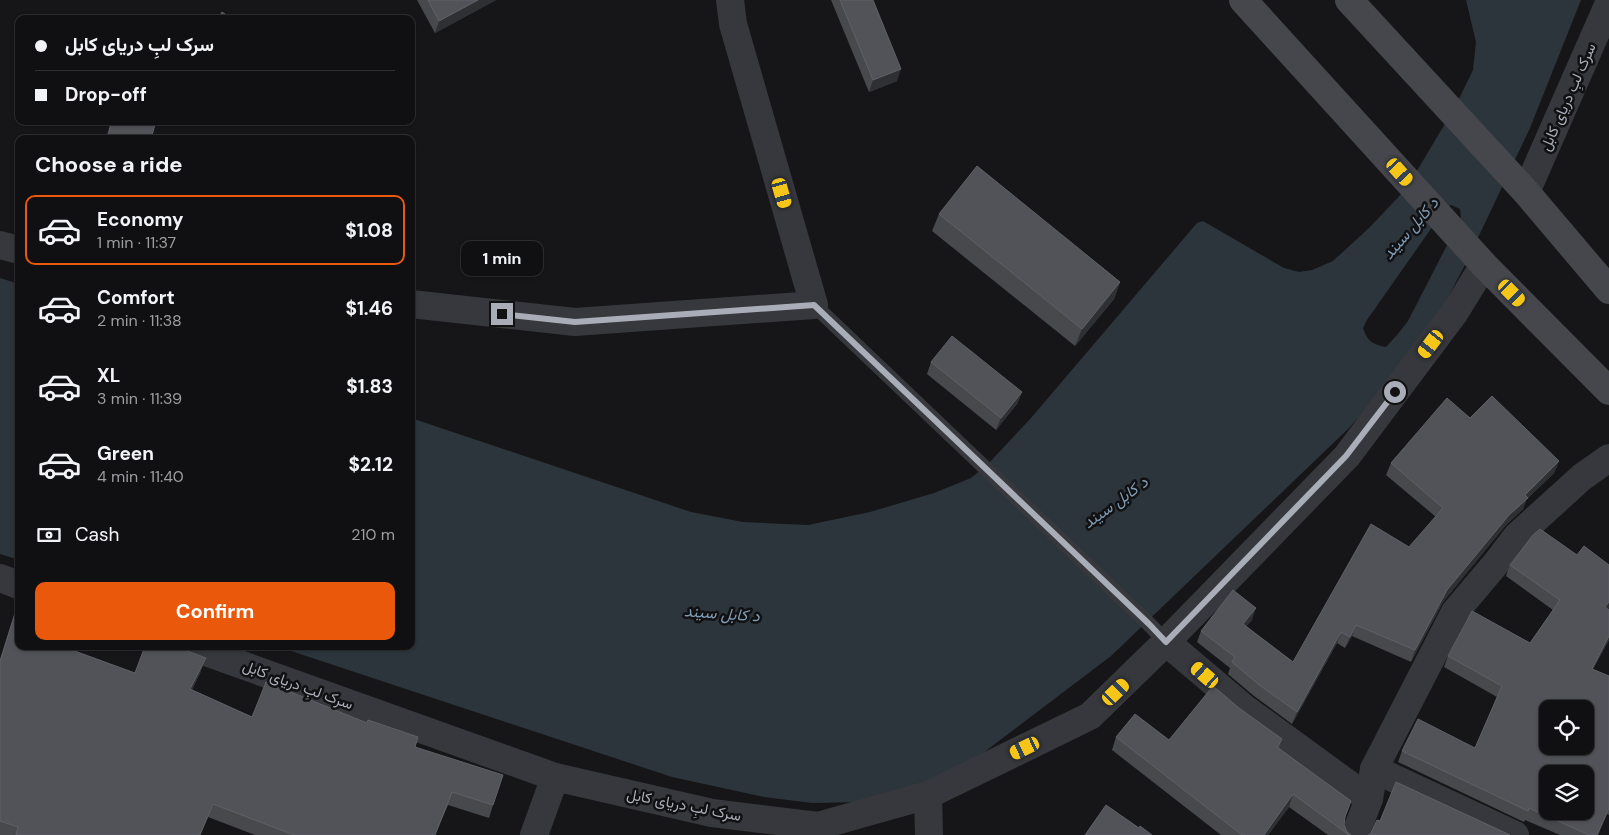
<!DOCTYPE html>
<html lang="en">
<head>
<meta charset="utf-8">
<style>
  :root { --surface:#101012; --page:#1e1e20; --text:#f1f3f6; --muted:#9c9d9f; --line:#303032; --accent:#ea580c }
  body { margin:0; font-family:"DM Sans",Vazirmatn,sans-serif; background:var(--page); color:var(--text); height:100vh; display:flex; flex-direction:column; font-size:19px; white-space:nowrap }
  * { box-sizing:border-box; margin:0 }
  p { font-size:16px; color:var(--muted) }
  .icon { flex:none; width:28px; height:28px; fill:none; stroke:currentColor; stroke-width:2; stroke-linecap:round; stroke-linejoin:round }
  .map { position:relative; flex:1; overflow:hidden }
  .details { position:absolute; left:15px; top:135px; width:400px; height:515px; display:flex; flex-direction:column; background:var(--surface); border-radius:10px; box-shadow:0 1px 4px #0004,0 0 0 1px var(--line) }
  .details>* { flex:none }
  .guide { position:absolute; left:15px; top:15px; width:400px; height:110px; border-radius:10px; box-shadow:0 1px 4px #0004,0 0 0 1px var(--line); display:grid; align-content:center; height:110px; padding:0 20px; background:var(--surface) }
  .buttons { position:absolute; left:1539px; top:700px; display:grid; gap:10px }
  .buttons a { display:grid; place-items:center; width:55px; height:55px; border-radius:10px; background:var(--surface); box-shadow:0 1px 4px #0004,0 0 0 1px var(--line); font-size:25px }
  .end { position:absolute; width:22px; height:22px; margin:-11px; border:6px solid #a8adb8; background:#111; box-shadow:0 0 0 2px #111 }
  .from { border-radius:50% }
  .bubble { position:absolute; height:35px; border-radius:10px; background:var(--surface); box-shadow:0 1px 4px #0004,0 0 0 1px var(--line); font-size:16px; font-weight:700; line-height:35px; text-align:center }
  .car { position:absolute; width:15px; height:30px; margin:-15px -8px; border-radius:6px; box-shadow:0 0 4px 1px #0007; background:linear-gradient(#f5c518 24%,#345 0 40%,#f5c518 0 76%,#345 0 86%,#f5c518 0) }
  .guide b { display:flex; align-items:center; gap:18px; height:48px; font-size:19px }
  .guide b+b { border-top:1px solid var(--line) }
  .guide i { width:12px; height:12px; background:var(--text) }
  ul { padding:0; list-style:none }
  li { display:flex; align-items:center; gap:15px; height:70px; margin:0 10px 8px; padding:0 10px; border:2px solid transparent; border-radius:10px }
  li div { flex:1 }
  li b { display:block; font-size:19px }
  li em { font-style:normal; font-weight:700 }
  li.on { border-color:var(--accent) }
  li>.icon { width:45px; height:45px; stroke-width:1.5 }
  h2 { padding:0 20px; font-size:22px; line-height:60px }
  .pay { display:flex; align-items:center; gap:12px; height:55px; padding:0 20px; font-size:19px }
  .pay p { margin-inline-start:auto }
  .primary-button { display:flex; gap:10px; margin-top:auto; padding:10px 20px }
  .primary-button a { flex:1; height:58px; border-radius:10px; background:var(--accent); color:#fff; font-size:20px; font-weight:700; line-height:58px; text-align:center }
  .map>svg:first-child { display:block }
  .water { fill:#2c353c; fill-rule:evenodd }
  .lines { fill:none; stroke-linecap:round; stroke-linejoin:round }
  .lane { stroke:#37383d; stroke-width:15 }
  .street { stroke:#37383d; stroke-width:28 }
  .secondary { stroke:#45474d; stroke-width:28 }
  .wall { fill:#47494d }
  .shaded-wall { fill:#2f3033 }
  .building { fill:#525359; stroke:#5f6168; fill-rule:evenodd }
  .route { stroke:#a8adb8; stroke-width:6 }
  .labels { text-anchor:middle; stroke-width:5; stroke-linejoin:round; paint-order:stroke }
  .street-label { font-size:15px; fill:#a8adb8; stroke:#111113 }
  .water-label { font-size:16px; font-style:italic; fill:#7f9bb3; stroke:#111113 }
</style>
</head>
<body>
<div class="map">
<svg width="1609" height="835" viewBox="0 0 1609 835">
  <rect width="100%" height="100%" fill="#161618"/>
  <g class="water">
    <path d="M1466 0H1581L1530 128 1466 263 1437 318 1379 395 1349 428 1111 656 979 756 925 787 861 802 812 803 764 797 672 777 276 646H411V418L691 512 743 522 808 525 870 512 934 493 971 478 988 464 1031 418 1197 223 1203 221 1284 268 1299 272 1312 270 1333 261 1369 228 1406 189 1455 107 1473 70 1476 42ZM1451 205 1460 209 1461 218 1408 321 1397 335 1386 347C1372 344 1368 342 1363 328L1367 320 1442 213 1447 206Z"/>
    <path d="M0 278 19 284V560L0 554Z"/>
  </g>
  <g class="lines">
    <path class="lane" d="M814 305 1149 624 1166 642"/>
    <g class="street">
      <path d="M1526 192 1609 3"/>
      <path d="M0 245 19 250"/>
      <path d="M411 304 575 322 814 305 733 24 730 0"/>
      <path d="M0 578 19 585"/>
      <path d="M1166 642 1244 708 1369 799"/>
      <path d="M189 646 555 777 712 813 818 826 928 795 1090 716 1166 642 1347 456 1455 312 1484 265"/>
      <path d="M1374 769 1515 835"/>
      <path d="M928 795 929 835"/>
      <path d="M534 835 555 777"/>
      <path d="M1355 835 1369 799 1374 769 1455 612 1498 561 1517 536 1582 477 1609 458"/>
    </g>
    <g class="secondary">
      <path d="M1243 0 1484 265 1609 391"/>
      <path d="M1349 0 1526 192 1609 290"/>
    </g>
  </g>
  <g class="wall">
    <path d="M417 0H496L435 33Z"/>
    <path d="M831 0H873L897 81 869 92Z"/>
    <path d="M111 121H156L151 139H106Z"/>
    <path d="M939 214 1120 282 1114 299 1075 346 932 231Z"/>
    <path d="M931 362 1022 392 1017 404 996 430 927 374Z"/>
    <path d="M1470 418 1559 461 1554 473 1526 500 1523 509 1505 526 1443 602 1411 662 1352 636 1345 648 1337 643 1292 724 1254 696 1228 674 1230 668 1197 642 1201 631 1252 620 1246 626 1293 662 1409 547 1436 517 1386 475 1391 463Z"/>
    <path d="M1577 555 1609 565V608L1608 609 1609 610V640L1593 669 1609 676V815L1607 814 1598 835H1560L1525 820 1524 822 1398 762 1402 751 1475 748 1497 697 1444 667 1448 656 1530 643 1553 610 1506 576 1510 565Z"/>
    <path d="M19 600V646L135 673 201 671 192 690 252 717 415 747 493 805 489 818 448 805 435 835H255L208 817 200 835H0V659Z"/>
    <path d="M1239 708 1282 739 1279 748 1345 818 1344 825 1347 832 1351 835H1328L1289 807 1268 835H1221L1112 750 1116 737 1169 740Z"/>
  </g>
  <g class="shaded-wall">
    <path d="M478 0H496L435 33 439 21Z"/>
    <path d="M901 69 897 81 869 92 873 80Z"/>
    <path d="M1120 282 1114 299 1075 346 1082 329Z"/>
    <path d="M1022 392 1017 404 996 430 1001 418Z"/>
    <path d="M1559 461 1554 473 1526 500 1523 509 1505 526 1443 602 1411 662 1415 650 1447 590 1525 495Z"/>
    <path d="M1609 602V608L1601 618 1605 607Z"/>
    <path d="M1256 608 1252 620 1239 635 1243 624Z"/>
    <path d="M1356 625 1352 636 1345 648 1350 637Z"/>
    <path d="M1341 632 1337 643 1292 724 1297 712Z"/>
    <path d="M1609 636V640L1587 680 1592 669Z"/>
    <path d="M206 658 201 671 186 702 190 689Z"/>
    <path d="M1293 794 1289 807 1268 835H1264Z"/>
    <path d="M1609 808 1607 814 1598 835H1597Z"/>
  </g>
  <g class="building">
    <path d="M428 0H478L439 21Z"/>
    <path d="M840 0H873L901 69 873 80Z"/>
    <path d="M222 12 232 19H218Z"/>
    <path d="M112 121H156L151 139H107Z"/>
    <path d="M977 166 1120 282 1082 329 939 214Z"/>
    <path d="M952 336 1022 392 1001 418 931 362Z"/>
    <path d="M1492 396 1559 461 1525 495 1528 498 1509 515 1447 590 1415 650 1356 625 1350 637 1341 632 1297 712 1258 684 1232 662 1235 657 1201 631 1233 590 1256 608 1243 624 1293 662 1371 524 1409 547 1443 508 1391 463 1447 398 1470 418Z"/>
    <path d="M1540 529 1577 555 1584 546 1609 565V602L1605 607 1609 610V636L1592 669 1609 676V808L1597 835H1589L1529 808 1528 811 1402 751 1418 719 1475 748 1502 686 1448 656 1472 611 1530 643 1560 600 1510 565 1533 535ZM1548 709H1585V746H1548ZM1548 774H1585V811H1548Z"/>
    <path d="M19 600V646H61L135 673 145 646H174L206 658 190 689 252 717 266 682 367 723 368 720 418 737 415 747 503 775 493 805 452 792 435 835H294L213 804 200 835H16L18 827 0 821V662Z"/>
    <path d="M1213 686 1239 708 1282 739 1277 747 1351 801 1345 817 1344 825 1347 832 1351 835H1349L1293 794 1264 835H1242L1116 737 1135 714 1169 740Z"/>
    <path d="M1396 782 1510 835H1368H1370L1377 820 1380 821Z"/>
    <path d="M1106 805 1139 828 1140 826 1152 835H1085Z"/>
  </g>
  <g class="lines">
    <path class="route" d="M502 314 575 322 814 305 1149 624 1166 642 1346 456 1395 392"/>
  </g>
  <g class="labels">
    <g class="street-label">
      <text transform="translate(1568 97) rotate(-66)" y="5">سرک لبِ دریای کابل</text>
      <text transform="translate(298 685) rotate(20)" y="5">سرک لبِ دریای کابل</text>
      <text transform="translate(684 805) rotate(11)" y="5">سرک لبِ دریای کابل</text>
    </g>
    <g class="water-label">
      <text transform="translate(1410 228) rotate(-49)" y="6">د کابل سيند</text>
      <text transform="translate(1115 502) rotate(-36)" y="6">د کابل سيند</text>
      <text transform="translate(722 613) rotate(4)" y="6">د کابل سيند</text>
    </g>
  </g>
</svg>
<div class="buttons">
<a><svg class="icon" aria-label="locate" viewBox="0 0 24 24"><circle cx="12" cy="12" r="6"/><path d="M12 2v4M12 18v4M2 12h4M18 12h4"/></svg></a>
<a><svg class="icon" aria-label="layers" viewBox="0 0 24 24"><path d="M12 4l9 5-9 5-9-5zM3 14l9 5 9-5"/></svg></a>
</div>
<i class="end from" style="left:1395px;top:392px"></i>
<i class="end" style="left:502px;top:314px"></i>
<div class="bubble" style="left:461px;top:241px;width:82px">1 min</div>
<i class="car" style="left:1400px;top:172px;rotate:138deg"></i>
<i class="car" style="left:782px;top:193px;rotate:164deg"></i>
<i class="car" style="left:1512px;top:293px;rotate:135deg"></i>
<i class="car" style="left:1431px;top:344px;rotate:217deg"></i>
<i class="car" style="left:1205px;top:675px;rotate:311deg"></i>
<i class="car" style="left:1116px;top:692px;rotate:46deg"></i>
<i class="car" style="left:1025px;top:748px;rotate:244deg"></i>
<div class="guide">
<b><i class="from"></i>سرک لبِ دریای کابل</b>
<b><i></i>Drop-off</b>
</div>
<section class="details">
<h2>Choose a ride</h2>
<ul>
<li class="on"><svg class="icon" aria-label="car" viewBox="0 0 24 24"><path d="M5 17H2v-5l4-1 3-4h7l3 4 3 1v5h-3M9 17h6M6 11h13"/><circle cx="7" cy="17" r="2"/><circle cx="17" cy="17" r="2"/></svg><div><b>Economy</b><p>1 min · 11:37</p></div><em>$1.08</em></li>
<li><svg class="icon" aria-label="car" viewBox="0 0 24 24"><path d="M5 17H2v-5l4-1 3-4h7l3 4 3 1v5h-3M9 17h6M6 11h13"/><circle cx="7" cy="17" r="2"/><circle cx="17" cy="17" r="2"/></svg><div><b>Comfort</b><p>2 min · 11:38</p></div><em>$1.46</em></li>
<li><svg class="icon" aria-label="car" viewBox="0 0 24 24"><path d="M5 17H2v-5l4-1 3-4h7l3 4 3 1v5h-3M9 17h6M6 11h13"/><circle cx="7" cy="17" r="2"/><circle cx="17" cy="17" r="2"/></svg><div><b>XL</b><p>3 min · 11:39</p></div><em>$1.83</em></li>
<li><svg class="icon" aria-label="car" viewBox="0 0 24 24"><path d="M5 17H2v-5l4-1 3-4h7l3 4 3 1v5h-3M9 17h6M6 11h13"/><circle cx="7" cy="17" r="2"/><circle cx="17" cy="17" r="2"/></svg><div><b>Green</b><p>4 min · 11:40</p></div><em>$2.12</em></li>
</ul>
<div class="pay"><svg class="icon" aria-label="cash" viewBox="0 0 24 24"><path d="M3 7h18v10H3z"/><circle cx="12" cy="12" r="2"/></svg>Cash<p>210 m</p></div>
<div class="primary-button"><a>Confirm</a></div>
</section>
</div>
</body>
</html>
